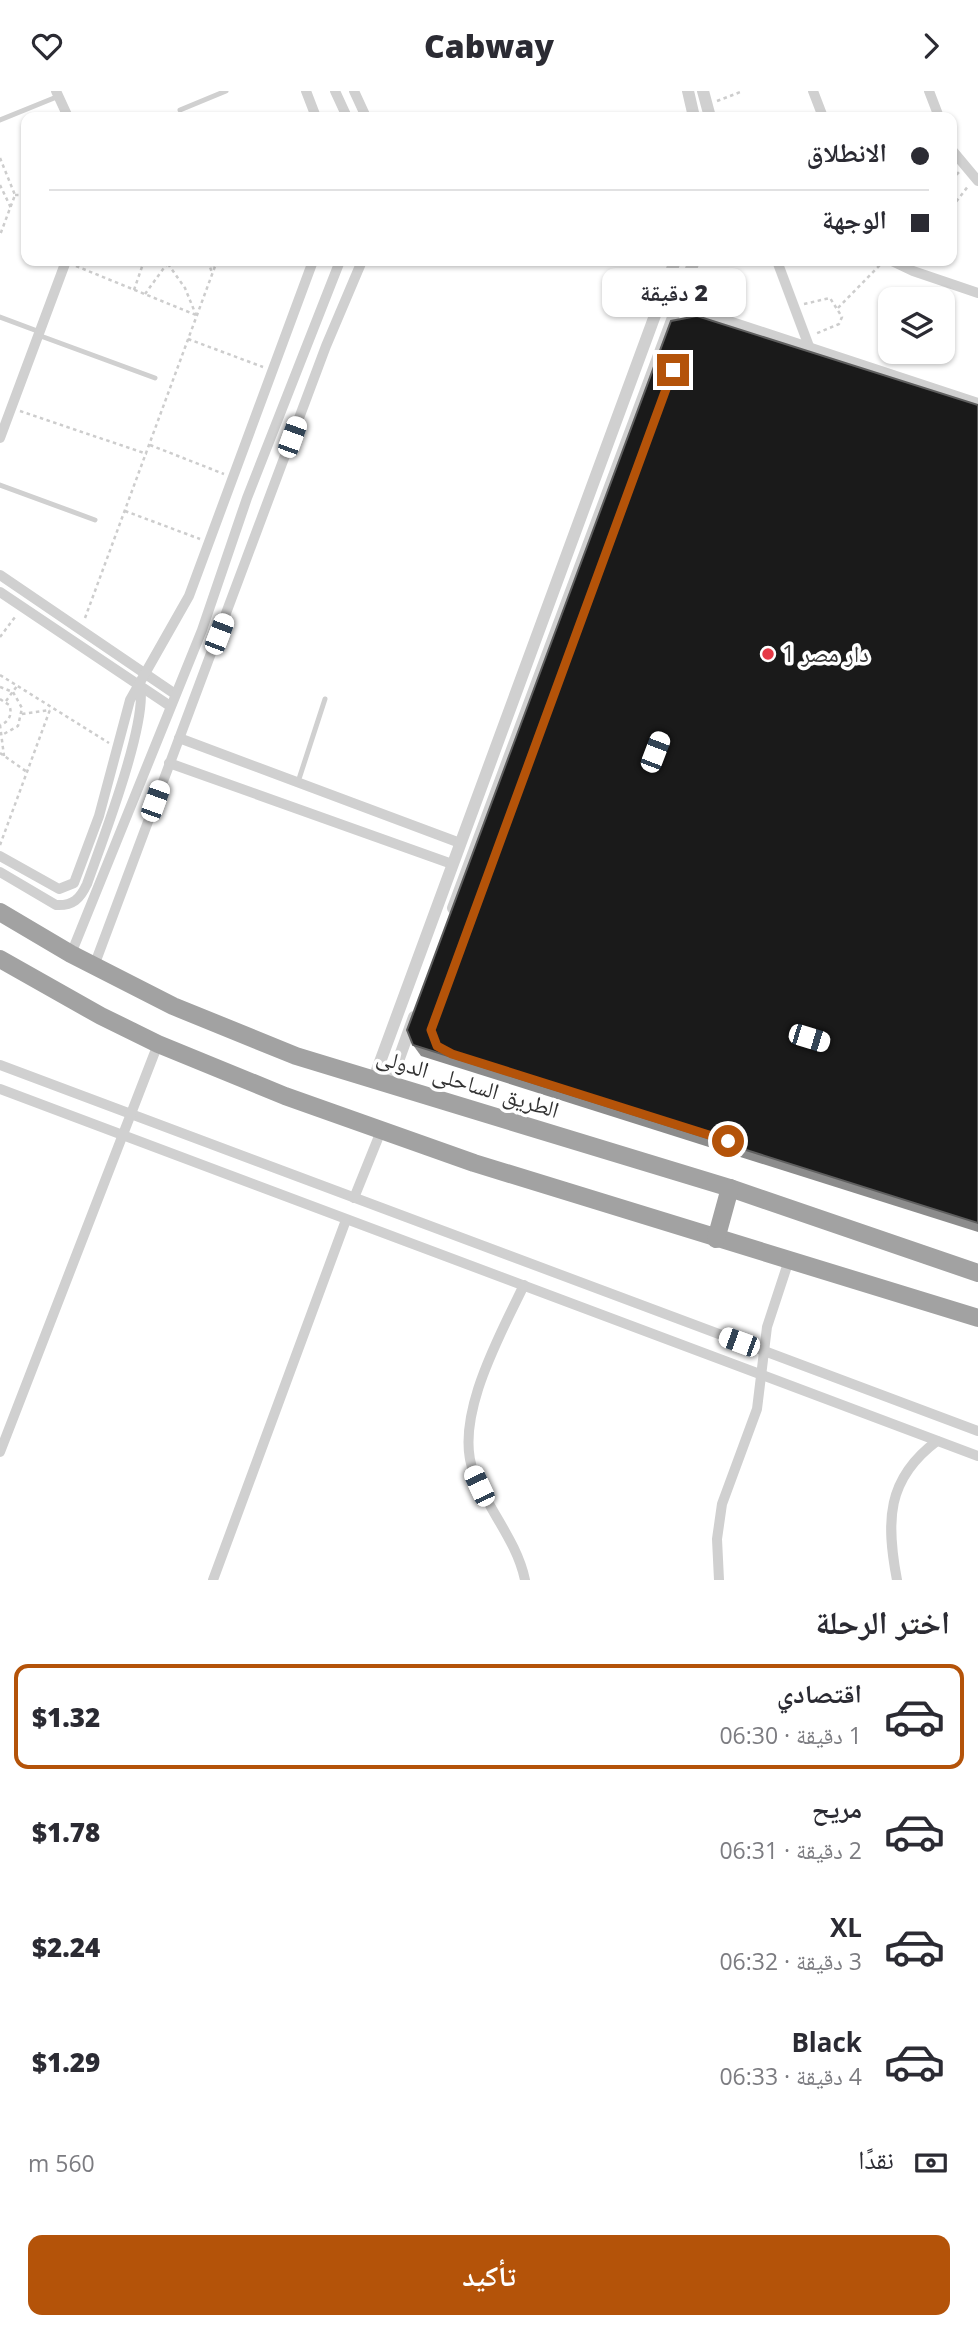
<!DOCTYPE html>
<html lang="ar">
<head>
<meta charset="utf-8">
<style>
  :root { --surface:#fff; --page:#f7f7f7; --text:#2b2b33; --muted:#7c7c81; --line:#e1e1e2; --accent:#b45309 }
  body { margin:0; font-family:"Open Sans","Noto Naskh Arabic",sans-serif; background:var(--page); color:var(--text); direction:rtl; height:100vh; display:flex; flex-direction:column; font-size:26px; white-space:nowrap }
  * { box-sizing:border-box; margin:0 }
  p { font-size:23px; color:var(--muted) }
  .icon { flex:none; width:38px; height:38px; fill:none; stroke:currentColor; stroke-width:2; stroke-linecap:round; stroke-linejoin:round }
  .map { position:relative; height:1489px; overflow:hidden; direction:ltr }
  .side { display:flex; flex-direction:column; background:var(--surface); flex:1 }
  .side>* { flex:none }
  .hud { position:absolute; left:21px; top:21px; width:936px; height:154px; border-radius:14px; box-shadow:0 2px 5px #0004; direction:rtl; display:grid; align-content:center; height:154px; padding:0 28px; background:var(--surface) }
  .fabs { position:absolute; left:878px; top:196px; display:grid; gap:14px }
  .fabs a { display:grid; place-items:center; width:77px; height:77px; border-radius:14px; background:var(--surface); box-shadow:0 2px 5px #0004; font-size:35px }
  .end { position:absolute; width:32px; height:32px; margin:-16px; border:9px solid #b45309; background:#fff; box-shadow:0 0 0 4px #fff }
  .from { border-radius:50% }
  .bubble { position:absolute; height:49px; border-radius:14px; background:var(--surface); box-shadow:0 2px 5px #0004; font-size:23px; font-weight:800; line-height:49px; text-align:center; direction:rtl }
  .car { position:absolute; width:21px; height:42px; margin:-21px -10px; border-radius:9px; box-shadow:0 0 5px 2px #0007; background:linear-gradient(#fff 24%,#345 0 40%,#fff 0 76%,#345 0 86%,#fff 0) }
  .hud b { display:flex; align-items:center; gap:24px; height:66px; font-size:26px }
  .hud b+b { border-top:2px solid var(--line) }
  .hud i { width:18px; height:18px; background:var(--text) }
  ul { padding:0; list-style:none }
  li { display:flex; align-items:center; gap:21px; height:105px; margin:0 14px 10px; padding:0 14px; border:4px solid transparent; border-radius:14px }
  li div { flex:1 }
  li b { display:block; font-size:26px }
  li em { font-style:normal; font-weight:800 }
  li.on { border-color:var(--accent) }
  li>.icon { width:63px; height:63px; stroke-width:1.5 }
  h2 { padding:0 28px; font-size:32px; line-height:84px }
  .pay { display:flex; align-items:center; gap:18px; height:77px; padding:0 28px; font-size:26px }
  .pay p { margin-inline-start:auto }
  .action { display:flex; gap:14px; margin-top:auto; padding:14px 28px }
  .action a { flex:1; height:80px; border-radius:14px; background:var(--accent); color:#fff; font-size:28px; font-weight:800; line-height:80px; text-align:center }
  header { display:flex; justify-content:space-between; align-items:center; height:91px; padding:0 28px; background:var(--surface); font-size:32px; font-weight:800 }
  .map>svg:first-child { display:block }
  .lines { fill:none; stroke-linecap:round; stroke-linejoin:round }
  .path { stroke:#cdcdcd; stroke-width:2.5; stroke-dasharray:3.5 3.5; stroke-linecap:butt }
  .service { stroke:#d0d0d0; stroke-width:5 }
  .minor { stroke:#d0d0d0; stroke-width:10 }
  .tertiary { stroke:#d0d0d0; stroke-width:12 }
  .trunk { stroke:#a2a2a2; stroke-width:18 }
  .wall { fill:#8c8c8c }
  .building { fill:#1a1a1a; stroke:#5f5f5f; stroke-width:2 }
  .route { stroke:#b45309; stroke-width:9 }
  .poi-dot { fill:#e63946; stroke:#fff; stroke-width:2.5 }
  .labels { text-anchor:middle; stroke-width:7; stroke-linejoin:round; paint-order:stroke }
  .poi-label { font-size:23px; fill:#333; stroke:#fff; text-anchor:start }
  .street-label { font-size:23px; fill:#333; stroke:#fff }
</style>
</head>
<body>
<header><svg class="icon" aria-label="forward" viewBox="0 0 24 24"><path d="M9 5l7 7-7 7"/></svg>Cabway<svg class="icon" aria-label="heart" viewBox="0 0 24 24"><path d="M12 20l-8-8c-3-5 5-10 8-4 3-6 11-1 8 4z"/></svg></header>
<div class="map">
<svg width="978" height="1489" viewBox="0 0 978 1489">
  <rect width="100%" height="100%" fill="#fff"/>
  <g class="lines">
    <g class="path">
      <path d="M717 10 743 0"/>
      <path d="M0 67 15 104 0 144"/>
      <path d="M952 89 959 81"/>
      <path d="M0 94 11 117"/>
      <path d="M15 104H26"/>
      <path d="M952 116 969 94"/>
      <path d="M208 170 212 182"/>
      <path d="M168 173 185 197 196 224"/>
      <path d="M76 175 196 224"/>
      <path d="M134 199 144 170"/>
      <path d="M145 203 169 170"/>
      <path d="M804 213 830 207 842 226 839 233 815 243"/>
      <path d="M838 217 882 172"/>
      <path d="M188 248 263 276"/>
      <path d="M20 320 147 363"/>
      <path d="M150 354 224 383"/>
      <path d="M125 420 200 448"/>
      <path d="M85 527 217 170"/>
      <path d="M0 546 15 526"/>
      <path d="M0 584 109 652"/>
      <path d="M0 596 13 601 22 617 18 635 2 644"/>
      <path d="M0 608 9 614C13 623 9 631 0 634"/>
      <path d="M6 610 17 595"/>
      <path d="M22 623 50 619"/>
      <path d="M0 634 4 665"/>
      <path d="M0 662 27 681"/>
      <path d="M0 754 51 616"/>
    </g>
    <g class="service">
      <path d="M180 19 226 0"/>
      <path d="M0 29 59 5"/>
      <path d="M0 226 40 241"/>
      <path d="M38 244 155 287"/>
      <path d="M0 394 95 429"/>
      <path d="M298 691 325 608"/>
    </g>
    <g class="minor">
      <path d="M56 0 68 26"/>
      <path d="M306 0 316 26"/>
      <path d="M335 0 347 26"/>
      <path d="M354 0 366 26"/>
      <path d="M813 0 823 26"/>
      <path d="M929 0 939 26"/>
      <path d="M952 59 978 90"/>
      <path d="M777 170 810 258"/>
      <path d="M892 170 913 180 978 202"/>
      <path d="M0 347 66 170"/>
      <path d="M0 484 175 603"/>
      <path d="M0 501 170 615"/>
      <path d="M179 647 460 752"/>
      <path d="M169 672 452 773"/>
      <path d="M0 765 59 798 74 792 99 725 130 609 189 505 313 170"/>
      <path d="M0 781 56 814C73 815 80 808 87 793 101 753 148 632 140 595"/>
      <path d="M71 863 202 539 247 407 340 170"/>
      <path d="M94 875 326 255 362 170"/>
      <path d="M0 974 978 1340"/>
      <path d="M0 998 978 1365"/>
      <path d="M354 1107 381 1040"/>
      <path d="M524 1194C501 1242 452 1329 474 1382 488 1419 517 1450 525 1489"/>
      <path d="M0 1361 158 953"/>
      <path d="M213 1489 346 1129"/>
      <path d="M719 1489 717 1448 722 1413 757 1318 767 1236 789 1169"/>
      <path d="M897 1489C886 1431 886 1388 937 1350"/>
    </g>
    <g class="tertiary">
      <path d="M688 0 694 26"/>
      <path d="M703 0 710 26"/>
      <path d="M671 212 978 313"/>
      <path d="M453 817 694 170"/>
      <path d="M373 990 675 170"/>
      <path d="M389 995 414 926"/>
    </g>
    <g class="trunk">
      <path d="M0 821 71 863 173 915 296 965 730 1097 978 1182"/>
      <path d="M0 868 101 925 158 953 285 1005 474 1072 978 1227"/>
      <path d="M716 1148 730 1097"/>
    </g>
  </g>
  <path class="wall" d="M978 314V1141L421 965 413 954Z"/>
  <path class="building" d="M697 225 978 314V1132L413 954 407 939 671 230Z"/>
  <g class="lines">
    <path class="route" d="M673 279 431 939 437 955 452 963 728 1050"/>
  </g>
  <circle class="poi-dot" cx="768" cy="563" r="7"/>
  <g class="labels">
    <g class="poi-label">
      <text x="782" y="571">دار مصر 1</text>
    </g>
    <g class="street-label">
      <text transform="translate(468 992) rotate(17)" y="8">الطريق الساحلى الدولى</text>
    </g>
  </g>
</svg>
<div class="fabs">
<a><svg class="icon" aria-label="layers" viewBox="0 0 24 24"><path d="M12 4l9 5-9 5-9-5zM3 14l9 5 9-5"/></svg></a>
</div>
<i class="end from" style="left:728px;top:1050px"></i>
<i class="end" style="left:673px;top:279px"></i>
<div class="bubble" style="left:602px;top:177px;width:144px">2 دقيقة</div>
<i class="car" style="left:292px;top:346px;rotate:20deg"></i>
<i class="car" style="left:219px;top:543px;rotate:21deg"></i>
<i class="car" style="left:655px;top:661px;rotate:21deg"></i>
<i class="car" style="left:155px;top:710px;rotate:20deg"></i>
<i class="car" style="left:809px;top:947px;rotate:107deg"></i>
<i class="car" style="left:739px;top:1251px;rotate:290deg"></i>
<i class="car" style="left:479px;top:1395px;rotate:335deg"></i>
<div class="hud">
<b><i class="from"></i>الانطلاق</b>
<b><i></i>الوجهة</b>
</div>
</div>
<section class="side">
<h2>اختر الرحلة</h2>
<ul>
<li class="on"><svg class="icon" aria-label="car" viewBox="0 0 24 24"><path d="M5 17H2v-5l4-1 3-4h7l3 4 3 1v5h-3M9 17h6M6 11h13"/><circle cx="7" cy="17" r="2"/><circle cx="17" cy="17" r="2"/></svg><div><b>اقتصادي</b><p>1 دقيقة · 06:30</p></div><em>$1.32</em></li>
<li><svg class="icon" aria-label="car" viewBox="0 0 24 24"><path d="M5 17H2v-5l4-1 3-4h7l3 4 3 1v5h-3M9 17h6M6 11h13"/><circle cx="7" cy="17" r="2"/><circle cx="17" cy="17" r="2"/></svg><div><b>مريح</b><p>2 دقيقة · 06:31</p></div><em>$1.78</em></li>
<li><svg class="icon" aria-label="car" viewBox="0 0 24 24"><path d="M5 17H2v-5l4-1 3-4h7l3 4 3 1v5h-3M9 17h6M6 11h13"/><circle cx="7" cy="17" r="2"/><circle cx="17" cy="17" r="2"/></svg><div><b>XL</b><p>3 دقيقة · 06:32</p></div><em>$2.24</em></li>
<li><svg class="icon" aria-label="car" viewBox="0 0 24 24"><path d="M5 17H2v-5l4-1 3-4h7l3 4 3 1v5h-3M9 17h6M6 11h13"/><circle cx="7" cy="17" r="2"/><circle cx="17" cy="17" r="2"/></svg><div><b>Black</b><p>4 دقيقة · 06:33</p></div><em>$1.29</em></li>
</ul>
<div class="pay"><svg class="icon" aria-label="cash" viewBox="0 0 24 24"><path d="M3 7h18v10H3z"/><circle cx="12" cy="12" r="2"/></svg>نقدًا<p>560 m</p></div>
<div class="action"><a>تأكيد</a></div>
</section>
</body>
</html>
